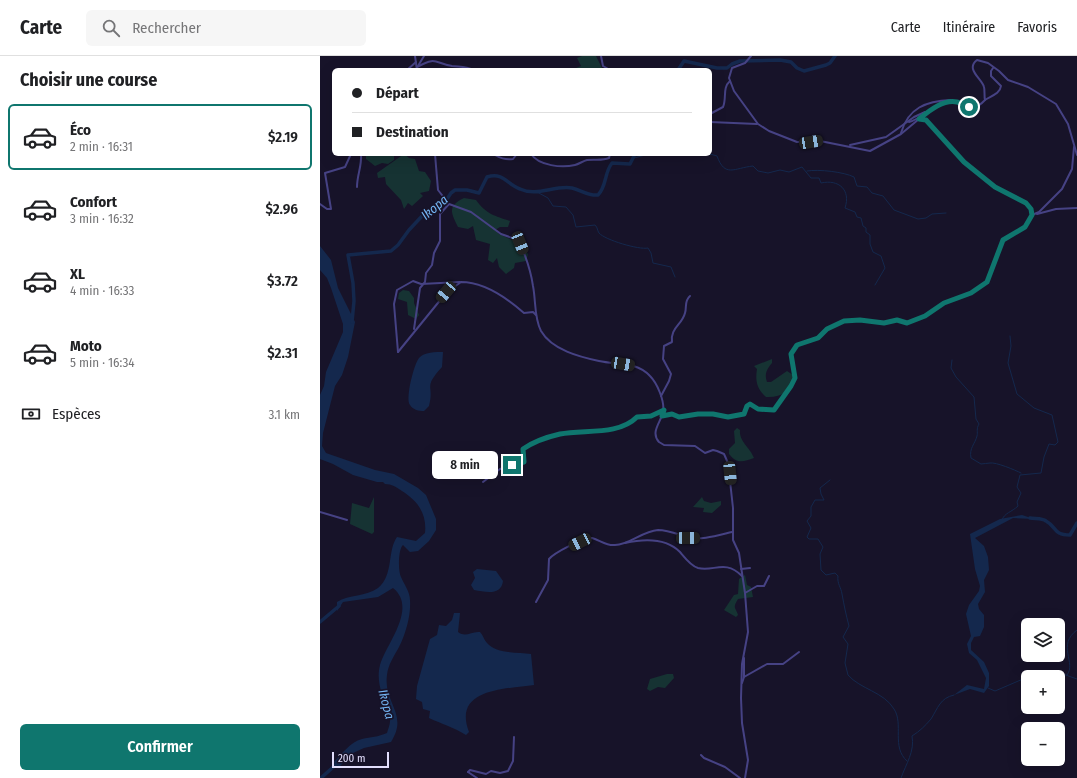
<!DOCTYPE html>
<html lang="fr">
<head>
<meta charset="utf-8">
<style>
  :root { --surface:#fff; --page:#f6f6f6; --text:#202124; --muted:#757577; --line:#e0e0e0; --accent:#0f766e }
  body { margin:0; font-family:"Fira Sans Condensed",sans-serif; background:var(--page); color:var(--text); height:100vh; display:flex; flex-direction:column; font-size:15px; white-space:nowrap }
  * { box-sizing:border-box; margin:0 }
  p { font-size:13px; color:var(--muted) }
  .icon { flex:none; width:22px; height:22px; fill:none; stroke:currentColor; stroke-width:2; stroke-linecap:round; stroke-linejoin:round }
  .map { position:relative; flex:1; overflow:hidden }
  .drawer { display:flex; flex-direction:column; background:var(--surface); width:320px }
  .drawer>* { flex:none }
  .top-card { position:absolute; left:12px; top:12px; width:380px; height:88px; border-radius:6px; box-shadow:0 4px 16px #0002; display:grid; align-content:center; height:88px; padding:0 20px; background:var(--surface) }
  .fabs { position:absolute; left:701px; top:562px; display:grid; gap:8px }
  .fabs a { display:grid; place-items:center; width:44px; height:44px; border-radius:6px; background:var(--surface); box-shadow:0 4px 16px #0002; font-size:20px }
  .scale { position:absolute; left:12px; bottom:10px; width:57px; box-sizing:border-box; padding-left:4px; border:2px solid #e2defc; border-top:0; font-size:11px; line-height:14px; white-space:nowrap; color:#e2defc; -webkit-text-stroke:3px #171329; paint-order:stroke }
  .end { position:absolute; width:18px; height:18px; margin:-9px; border:5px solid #0f766e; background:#fff; box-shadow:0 0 0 2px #fff }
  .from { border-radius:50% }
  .bubble { position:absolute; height:28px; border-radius:6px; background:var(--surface); box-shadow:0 4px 16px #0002; font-size:13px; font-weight:600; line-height:28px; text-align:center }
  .car { position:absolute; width:12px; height:24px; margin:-12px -6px; border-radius:5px; box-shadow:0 0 3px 1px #0007; background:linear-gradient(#222 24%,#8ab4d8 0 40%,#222 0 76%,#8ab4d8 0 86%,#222 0) }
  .top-card b { display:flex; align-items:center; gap:14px; height:38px; font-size:15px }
  .top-card b+b { border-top:1px solid var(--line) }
  .top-card i { width:10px; height:10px; background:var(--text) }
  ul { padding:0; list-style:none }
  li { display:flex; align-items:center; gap:12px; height:66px; margin:0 8px 6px; padding:0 12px; border:2px solid transparent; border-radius:6px }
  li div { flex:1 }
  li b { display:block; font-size:15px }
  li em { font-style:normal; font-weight:600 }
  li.active { border-color:var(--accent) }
  li>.icon { width:36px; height:36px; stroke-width:1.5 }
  h2 { padding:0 20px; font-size:18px; line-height:48px }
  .pay { display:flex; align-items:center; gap:10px; height:44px; padding:0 20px; font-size:15px }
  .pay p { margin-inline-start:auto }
  .button { display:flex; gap:8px; margin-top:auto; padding:8px 20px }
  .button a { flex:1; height:46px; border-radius:6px; background:var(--accent); color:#fff; font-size:16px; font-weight:600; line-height:46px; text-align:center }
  header { display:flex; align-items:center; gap:24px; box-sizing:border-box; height:56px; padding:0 20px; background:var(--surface); border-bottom:1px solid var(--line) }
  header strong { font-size:19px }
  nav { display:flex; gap:22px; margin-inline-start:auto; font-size:14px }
  .search { width:280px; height:36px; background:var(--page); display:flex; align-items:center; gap:10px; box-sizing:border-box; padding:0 14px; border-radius:6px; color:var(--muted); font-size:15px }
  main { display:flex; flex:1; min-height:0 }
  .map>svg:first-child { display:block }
  .green { fill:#163333 }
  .water { fill:#14284d }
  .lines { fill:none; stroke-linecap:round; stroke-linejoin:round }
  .stream { stroke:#14284d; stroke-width:1 }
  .river { stroke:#14284d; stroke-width:3.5 }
  .minor { stroke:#464284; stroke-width:2 }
  .route { stroke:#0f766e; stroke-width:5 }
  .labels { text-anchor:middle; stroke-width:3.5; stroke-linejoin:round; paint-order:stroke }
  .water-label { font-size:13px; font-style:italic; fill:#74b5f4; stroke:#171329 }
</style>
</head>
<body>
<header>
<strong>Carte</strong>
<div class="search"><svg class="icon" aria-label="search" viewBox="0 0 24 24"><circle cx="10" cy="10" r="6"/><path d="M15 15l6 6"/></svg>Rechercher</div>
<nav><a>Carte</a><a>Itinéraire</a><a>Favoris</a></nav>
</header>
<main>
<section class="drawer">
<h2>Choisir une course</h2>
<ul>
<li class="active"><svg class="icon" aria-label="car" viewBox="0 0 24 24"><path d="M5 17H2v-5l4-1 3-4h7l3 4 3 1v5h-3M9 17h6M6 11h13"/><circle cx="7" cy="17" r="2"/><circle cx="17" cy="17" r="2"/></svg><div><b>Éco</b><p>2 min · 16:31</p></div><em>$2.19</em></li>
<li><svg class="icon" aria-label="car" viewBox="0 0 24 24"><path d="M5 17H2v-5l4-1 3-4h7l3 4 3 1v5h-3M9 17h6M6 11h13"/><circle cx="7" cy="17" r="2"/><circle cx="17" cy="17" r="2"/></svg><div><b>Confort</b><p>3 min · 16:32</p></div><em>$2.96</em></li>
<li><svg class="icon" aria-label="car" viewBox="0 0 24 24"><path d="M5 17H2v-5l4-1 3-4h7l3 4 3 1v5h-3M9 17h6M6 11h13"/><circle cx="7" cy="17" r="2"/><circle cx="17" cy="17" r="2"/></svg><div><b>XL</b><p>4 min · 16:33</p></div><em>$3.72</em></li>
<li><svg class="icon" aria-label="car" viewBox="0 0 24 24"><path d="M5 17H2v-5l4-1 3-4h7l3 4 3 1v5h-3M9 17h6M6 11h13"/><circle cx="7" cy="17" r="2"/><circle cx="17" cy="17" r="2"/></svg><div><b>Moto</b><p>5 min · 16:34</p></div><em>$2.31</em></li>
</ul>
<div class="pay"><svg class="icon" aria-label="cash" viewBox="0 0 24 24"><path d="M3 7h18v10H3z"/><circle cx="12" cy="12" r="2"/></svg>Espèces<p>3.1 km</p></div>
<div class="button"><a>Confirmer</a></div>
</section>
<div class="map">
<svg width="757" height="722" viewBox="0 0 757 722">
  <rect width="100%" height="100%" fill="#171329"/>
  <g class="green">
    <path d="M262 0H276L283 14H251L261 10 257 2Z"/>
    <path d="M46 98H74V104L68 108 62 107 55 110 46 103Z"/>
    <path d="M84 98 89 102 95 103 99 115 105 116 111 125 109 135 100 137 103 140 92 150 88 147 84 153 81 144 66 128 65 121 58 122 57 117Z"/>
    <path d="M144 142 156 144C166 158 175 160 190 165L188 171H180L175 174 179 178 199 187 208 198 206 205 195 207 194 212 186 218 179 211 177 202 173 207 168 204 170 188 156 184 153 170 148 173 138 171C131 157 127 150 144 142Z"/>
    <path d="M83 234 89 235 94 242V247L99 259 96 263 88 259 87 246 78 243 79 237Z"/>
    <path d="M452 303V307C447 313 444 318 447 326H451L467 315 476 321C471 335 461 342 446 341 437 333 435 325 437 313L434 310Z"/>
    <path d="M417 372 420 374C419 386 430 391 434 402 423 406 417 408 409 398V393L415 387 414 375Z"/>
    <path d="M54 441V476L52 478 30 468 32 447 49 452Z"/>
    <path d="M382 441 384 445 391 447 401 445V449L392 457 383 456 384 452 373 451Z"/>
    <path d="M425 519 427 529 431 531 433 541 418 543C412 553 416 551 418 559L416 561 404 554 414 539 418 538 419 523Z"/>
    <path d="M347 618H353L354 622 345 632 338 631 330 635 327 633 330 623Z"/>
  </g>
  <g class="water">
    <path d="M0 190 11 204 18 232 35 266 28 301 22 319 15 330 3 377 2 390 6 397 55 414 74 418 98 432 106 439 116 463V474L109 485 98 495 90 496 83 489C78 493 78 515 81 521 84 528 90 536 90 544 91 559 86 577 79 591 74 600 68 609 67 619 63 647 89 658 71 686L44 692 33 697 19 711 14 706C22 698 30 686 42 683 51 681 58 681 67 677 68 673 70 669 70 665 71 662 68 657 67 653 62 638 56 625 60 609 66 588 98 552 73 532L58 541 23 546 17 555V546C29 538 46 541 58 532 74 519 67 495 77 481L96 485 105 477C107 458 98 445 82 435 76 431 72 428 65 428L63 426H57L33 419 13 408 0 403V339L4 330 6 316 23 276V268L11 232 7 222 0 214Z"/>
    <path d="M123 296 122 311C102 333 115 328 109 350L104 355C99 355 93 354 90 349 85 343 94 308 99 302 104 296 116 296 123 296Z"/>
    <path d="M702 459 714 463 693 462 655 482 664 490 668 501 669 514 664 524 665 536 658 548 659 553 664 559V571L660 580 654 581 651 587V594L664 606 669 617V630L664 637 650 633 634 639 647 629 664 633 666 622 657 604 649 597 647 588 651 580 646 558 649 549 659 535 660 530 655 513 650 478 680 463Z"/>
    <path d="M157 513 176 515 183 525C181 540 166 536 154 534L151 529 155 522 153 516Z"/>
    <path d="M134 557H140L138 576C146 582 151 575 160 576 163 579 164 584 167 587 176 598 198 596 211 598L214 629C187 633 132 632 149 676L146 679C133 671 122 668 109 662L110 655 103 653 102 646 96 643 97 630 110 583 117 579 119 569 126 570 132 564Z"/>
  </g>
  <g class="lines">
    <g class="stream">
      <path d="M390 98 397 100C405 122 414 112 433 110L438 115 448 117 460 114 469 116 482 111 491 122H499L501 127C519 123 531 134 525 152L535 156 537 161 541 162 543 170 546 172V176L550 179V188L553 196 561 200 565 212 555 229"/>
      <path d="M314 102 329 98"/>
      <path d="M487 115C499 113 524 116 534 121L537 130 547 131 552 137 563 140 574 154 598 163 606 162 612 158 626 157"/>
      <path d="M217 136 228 142 233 150 246 151 253 159 256 171 275 169C278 172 277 174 279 177 285 184 319 194 328 192L331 197 333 207 351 211 355 221"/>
      <path d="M632 304 631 312 636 321 654 341 656 363 659 368C656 373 658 376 657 380 655 388 649 392 651 402L661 408C664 408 667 407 670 407 676 406 695 414 701 417"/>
      <path d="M510 424 500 432 501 438 504 444H495L491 451V460L487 465 491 472 487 481 489 483H498L503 491 500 498 501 514 506 519 515 517 518 520C517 528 521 531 522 538 524 549 526 559 529 570L523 581 528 588 525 607 528 619C540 633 564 636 574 653 584 668 571 691 587 705"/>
      <path d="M682 464C684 457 692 456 698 450L697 446 701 437 697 431 700 419 721 417 724 401 729 388 735 389 738 386 732 359 714 352 697 338 688 307 691 290 690 280"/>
      <path d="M755 469 757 470"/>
      <path d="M747 619C757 607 736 589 757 574"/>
      <path d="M711 621H718"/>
      <path d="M734 621 740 617 757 623"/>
      <path d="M668 632 675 635 703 623 708 624"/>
      <path d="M581 722C586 708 595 695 592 680 600 675 605 670 611 663 618 652 620 642 634 639"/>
    </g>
    <g class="river">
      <path d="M358 14 364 5 397 12H407L412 8 420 5 460 4 471 6 477 12 484 15 506 9 510 7 515 0"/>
      <path d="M32 266 34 245 33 227 28 199 71 195 78 189 89 174 103 159 127 143 131 137 135 134H147L159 137 167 121C184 116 186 128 200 133 217 141 234 129 252 132 261 134 268 140 278 139 287 130 284 117 292 107L310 108 315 98"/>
      <path d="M710 462C715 463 722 462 726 465 737 471 733 479 750 479L757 467"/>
      <path d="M0 566 19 550"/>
      <path d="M1 722 20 705"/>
    </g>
    <g class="minor">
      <path d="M95 0 97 14"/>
      <path d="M281 0 283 10 290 14"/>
      <path d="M431 0 425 7 412 12 409 22 414 35 438 68 449 75 477 86 500 85 550 95 581 78 599 63 607 64 644 106 675 131 706 147 711 153 712 159"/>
      <path d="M98 10 104 0"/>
      <path d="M97 11C117 0 114 7 132 10 140 11 146 10 153 14"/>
      <path d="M87 14 96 6"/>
      <path d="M168 14 172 13 174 14"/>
      <path d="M665 44C671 40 680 38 681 30L671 20V15L673 12"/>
      <path d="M390 58 403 51C407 42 402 32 410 25"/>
      <path d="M390 66 437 68"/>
      <path d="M589 66C604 62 615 47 631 45 647 44 650 60 665 44 664 40 665 34 664 31 662 23 645 13 657 4L668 7 679 15 688 24 708 31 736 48 748 68 757 99"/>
      <path d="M581 77C588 52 606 45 631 44"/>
      <path d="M530 89 566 81 594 61 605 56"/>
      <path d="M115 98 118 134 129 148 151 156 181 178 198 184 200 187C206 201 211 216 213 230 216 245 214 262 221 275 232 294 260 301 279 305 297 309 316 305 330 320 337 327 345 345 343 356 341 366 330 376 339 386L344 389 375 390 385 397 393 394 397 395 404 398 408 407 413 452V484L419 497 425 537 428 576 422 608 421 642 422 667 428 704 425 722"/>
      <path d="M173 98C180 102 185 104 193 103L197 98"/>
      <path d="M211 98C219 110 242 112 255 109 259 108 263 105 267 104 274 103 282 105 289 102L290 98"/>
      <path d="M37 131C37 119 42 110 41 98"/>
      <path d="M0 148 7 153H11L5 117 25 111 31 98"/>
      <path d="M717 158 736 153 757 152"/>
      <path d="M94 273 100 232 105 226 106 217 112 209 114 197 120 185V158L129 148"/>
      <path d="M78 296 126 237 141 226C164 226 187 242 204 257L213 256 216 259"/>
      <path d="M78 296 74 248 77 234 93 225 101 228 140 226"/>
      <path d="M341 340 349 325 351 318 343 303 344 290 352 286C350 272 362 269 365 257 367 251 364 245 370 240"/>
      <path d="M342 360 351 358 359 361 377 358H393L408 361 424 358 427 350 431 348 439 353 453 354 471 330 475 322 471 297 477 289 498 282 507 273 524 265 540 264 564 267 577 264 587 267 605 260 623 247 651 237 660 231 667 226 670 220 676 200 683 184 705 171 712 159 719 156 742 133 752 113 754 91"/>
      <path d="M163 426 180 413 204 405 203 393C213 386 227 381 240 378 264 373 298 380 317 361L331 360 343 354"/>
      <path d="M0 456 27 464"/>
      <path d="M305 487C323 483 346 482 360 496 365 502 371 510 378 512 394 516 405 503 422 520"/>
      <path d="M421 513 430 512"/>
      <path d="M425 537 437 530H444L449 520"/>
      <path d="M216 546 228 524 229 503C234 497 264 481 272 482 280 484 286 490 295 489 310 489 322 475 338 474 348 474 357 478 367 481 380 485 399 479 412 476"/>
      <path d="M424 621 447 608H463L479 596"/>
      <path d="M422 627 424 621V602"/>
      <path d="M381 699 384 702 405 711 420 722"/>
      <path d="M148 716 150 714 166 718 171 715 180 717 188 715 193 705 194 681"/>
      <path d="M148 716 157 722"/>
    </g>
  </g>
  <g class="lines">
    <path class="route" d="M192 409 204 406 203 393C213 386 227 381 240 378 264 373 298 380 317 361L331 360 344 354 342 360 352 358 359 361 378 358H393L408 361 424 358 427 350 430 348 438 353 454 354 471 330 475 322 471 298 477 289 498 282 507 273 524 265 540 264 564 267 577 264 587 267 605 260 624 247 651 237 667 226 683 184 705 171 712 159 711 153 706 147 675 131 644 106 606 64 599 63C609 55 623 43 637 46 642 47 645 50 649 51"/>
  </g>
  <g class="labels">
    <g class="water-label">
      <text transform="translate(114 151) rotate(-40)" y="5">Ikopa</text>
      <text transform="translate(67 648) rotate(75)" y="5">Ikopa</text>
    </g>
  </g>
</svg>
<div class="fabs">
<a><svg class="icon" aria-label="layers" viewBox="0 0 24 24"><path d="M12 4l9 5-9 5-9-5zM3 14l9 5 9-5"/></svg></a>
<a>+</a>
<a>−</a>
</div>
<div class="scale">200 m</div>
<i class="end from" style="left:649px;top:51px"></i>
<i class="end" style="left:192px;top:409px"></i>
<div class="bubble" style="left:112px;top:395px;width:66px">8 min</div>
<i class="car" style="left:491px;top:86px;rotate:81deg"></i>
<i class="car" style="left:200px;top:187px;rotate:158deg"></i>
<i class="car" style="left:126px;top:236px;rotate:220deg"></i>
<i class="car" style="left:303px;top:308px;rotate:100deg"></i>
<i class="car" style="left:410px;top:417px;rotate:174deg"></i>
<i class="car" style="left:368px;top:482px;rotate:90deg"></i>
<i class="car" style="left:260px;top:486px;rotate:244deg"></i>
<div class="top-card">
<b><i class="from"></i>Départ</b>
<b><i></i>Destination</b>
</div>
</div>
</main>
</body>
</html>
